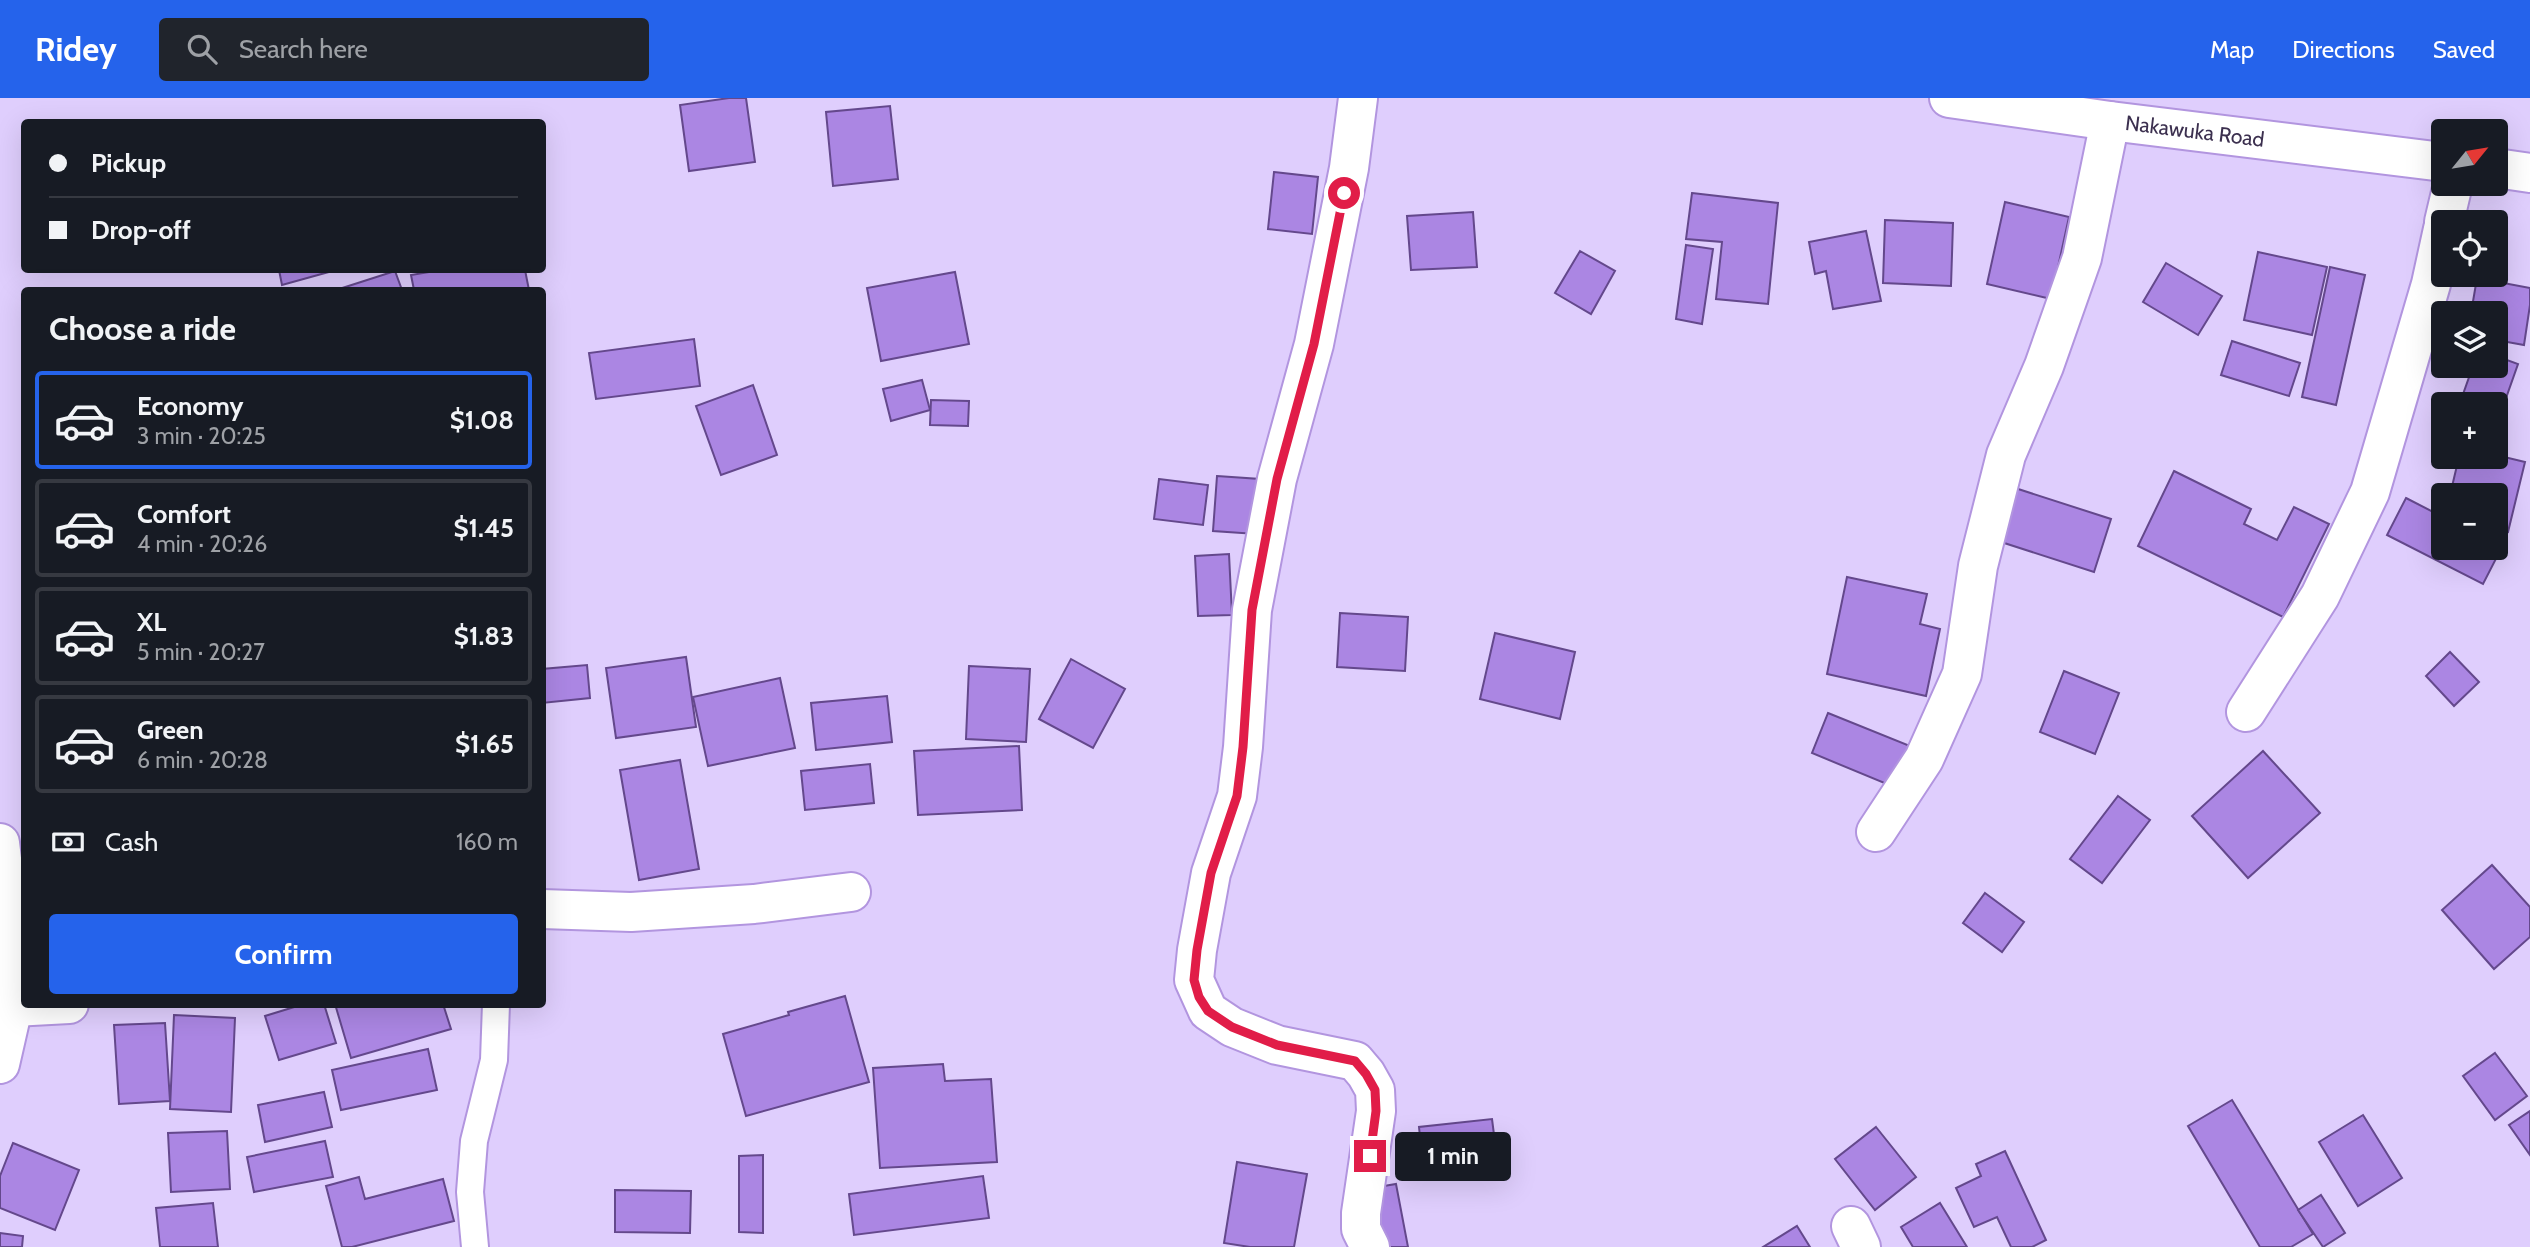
<!DOCTYPE html>
<html lang="en">
<head>
<meta charset="utf-8">
<style>
  :root { --surface:#171b24; --page:#20242c; --text:#f1f3f6; --muted:#9ea1a6; --line:#363941; --accent:#2563eb }
  body { margin:0; font-family:Cabin,sans-serif; background:var(--page); color:var(--text); height:100vh; display:flex; flex-direction:column; font-size:26px; white-space:nowrap }
  * { box-sizing:border-box; margin:0 }
  p { font-size:23px; color:var(--muted) }
  .icon { flex:none; width:38px; height:38px; fill:none; stroke:currentColor; stroke-width:2; stroke-linecap:round; stroke-linejoin:round }
  .map { position:relative; flex:1; overflow:hidden }
  .side { position:absolute; left:21px; top:189px; width:525px; height:721px; display:flex; flex-direction:column; background:var(--surface); border-radius:7px; box-shadow:0 7px 28px #0002 }
  .side>* { flex:none }
  .guide { position:absolute; left:21px; top:21px; width:525px; height:154px; border-radius:7px; box-shadow:0 7px 28px #0002; display:grid; align-content:center; height:154px; padding:0 28px; background:var(--surface) }
  .needle { width:46px; rotate:60deg }
  .fabs { position:absolute; left:2431px; top:21px; display:grid; gap:14px }
  .fabs a { display:grid; place-items:center; width:77px; height:77px; border-radius:7px; background:var(--surface); box-shadow:0 7px 28px #0002; font-size:35px }
  .end { position:absolute; width:32px; height:32px; margin:-16px; border:9px solid #e11d48; background:#fff; box-shadow:0 0 0 4px #fff }
  .from { border-radius:50% }
  .bubble { position:absolute; height:49px; border-radius:7px; background:var(--surface); box-shadow:0 7px 28px #0002; font-size:23px; font-weight:700; line-height:49px; text-align:center }
  .guide b { display:flex; align-items:center; gap:24px; height:66px; font-size:26px }
  .guide b+b { border-top:2px solid var(--line) }
  .guide i { width:18px; height:18px; background:var(--text) }
  ul { padding:0; list-style:none }
  li { display:flex; align-items:center; gap:21px; height:98px; margin:0 14px 10px; padding:0 14px; border:4px solid var(--line); border-radius:7px }
  li div { flex:1 }
  li b { display:block; font-size:26px }
  li em { font-style:normal; font-weight:700 }
  li.current { border-color:var(--accent) }
  li>.icon { width:63px; height:63px; stroke-width:1.5 }
  h2 { padding:0 28px; font-size:32px; line-height:84px }
  .pay { display:flex; align-items:center; gap:18px; height:77px; padding:0 28px; font-size:26px }
  .pay p { margin-inline-start:auto }
  .action { display:flex; gap:14px; margin-top:auto; padding:14px 28px }
  .action a { flex:1; height:80px; border-radius:7px; background:var(--accent); color:#fff; font-size:28px; font-weight:700; line-height:80px; text-align:center }
  header { display:flex; align-items:center; gap:42px; box-sizing:border-box; height:98px; padding:0 35px; background:var(--accent); color:#fff }
  header strong { font-size:33px }
  nav { display:flex; gap:38px; margin-inline-start:auto; font-size:24px }
  .search { width:490px; height:63px; background:var(--page); display:flex; align-items:center; gap:18px; box-sizing:border-box; padding:0 24px; border-radius:7px; color:var(--muted); font-size:26px }
  .map>svg:first-child { display:block }
  .building { fill:#ab86e3; stroke:#64488c; stroke-width:2 }
  .lines { fill:none; stroke-linecap:round; stroke-linejoin:round }
  .service-casing { stroke:#b295df; stroke-width:30 }
  .minor-casing { stroke:#b295df; stroke-width:42 }
  .secondary-casing { stroke:#b295df; stroke-width:42 }
  .service { stroke:#fff; stroke-width:26 }
  .minor { stroke:#fff; stroke-width:38 }
  .secondary { stroke:#fff; stroke-width:38 }
  .route { stroke:#e11d48; stroke-width:9 }
  .labels { text-anchor:middle; stroke-width:6; stroke-linejoin:round; paint-order:stroke }
  .street-label { font-size:21px; fill:#3c304f; stroke:#f9f9f9 }
</style>
</head>
<body>
<header>
<strong>Ridey</strong>
<div class="search"><svg class="icon" aria-label="search" viewBox="0 0 24 24"><circle cx="10" cy="10" r="6"/><path d="M15 15l6 6"/></svg>Search here</div>
<nav><a>Map</a><a>Directions</a><a>Saved</a></nav>
</header>
<div class="map">
<svg width="2530" height="1149" viewBox="0 0 2530 1149">
  <rect width="100%" height="100%" fill="#dfcefd"/>
  <g class="building">
    <path d="M729 0H746L755 64 689 73 680 7Z"/>
    <path d="M890 8 898 81 833 88 826 14Z"/>
    <path d="M1274 74 1318 79 1312 136 1268 131Z"/>
    <path d="M1692 95 1778 105 1768 206 1716 201 1722 144 1686 141Z"/>
    <path d="M2005 104 2069 119 2051 201 1987 186Z"/>
    <path d="M1473 114 1477 169 1411 172 1407 118Z"/>
    <path d="M1885 122 1953 125 1951 188 1883 185Z"/>
    <path d="M1866 133 1881 203 1833 211 1826 173 1815 176 1809 144Z"/>
    <path d="M1686 147 1713 151 1702 226 1676 221Z"/>
    <path d="M1580 153 1615 173 1591 216 1555 195Z"/>
    <path d="M2258 154 2327 169 2312 237 2244 222Z"/>
    <path d="M2166 165 2222 198 2198 237 2143 204Z"/>
    <path d="M2330 169 2365 177 2336 307 2302 299Z"/>
    <path d="M279 172H336L282 187Z"/>
    <path d="M441 172H525L529 192H414L411 177Z"/>
    <path d="M395 173 402 192H336Z"/>
    <path d="M955 174 969 246 881 263 867 190Z"/>
    <path d="M2477 180 2530 190V207L2524 247 2496 242V215H2471Z"/>
    <path d="M694 241 700 288 596 301 589 255Z"/>
    <path d="M2232 243 2300 265 2289 298 2221 277Z"/>
    <path d="M2496 258 2518 266 2500 317 2496 316V306H2472L2461 302 2473 268H2496Z"/>
    <path d="M922 282 930 312 891 323 883 291Z"/>
    <path d="M753 287 777 357 721 377 696 308Z"/>
    <path d="M931 302 969 303 968 328 930 327Z"/>
    <path d="M2496 357 2525 364 2508 434 2496 431V397H2450L2459 359Z"/>
    <path d="M2174 373 2251 411 2244 426 2277 442 2294 409 2329 426 2283 519 2138 448Z"/>
    <path d="M1217 378 1260 381 1256 436 1213 433Z"/>
    <path d="M1159 381 1208 387 1203 427 1154 421Z"/>
    <path d="M2012 389 2111 421 2094 474 1995 442Z"/>
    <path d="M2406 400 2443 419V450H2496V446L2502 449 2483 486 2387 437Z"/>
    <path d="M1229 456 1232 517 1198 518 1195 458Z"/>
    <path d="M1847 479 1927 496 1920 526 1940 531 1926 598 1827 576Z"/>
    <path d="M1340 515 1408 519 1405 573 1337 569Z"/>
    <path d="M1495 535 1575 554 1560 621 1480 601Z"/>
    <path d="M2450 554 2479 584 2454 608 2426 578Z"/>
    <path d="M686 559 696 629 616 640 606 570Z"/>
    <path d="M1071 561 1125 591 1093 650 1039 621Z"/>
    <path d="M587 567 590 600 542 605V571Z"/>
    <path d="M969 568 1030 571 1026 644 966 641Z"/>
    <path d="M2064 573 2119 595 2095 656 2040 634Z"/>
    <path d="M780 580 795 650 708 668 693 599Z"/>
    <path d="M887 598 892 644 816 652 811 605Z"/>
    <path d="M1828 615 1910 648 1894 689 1812 655Z"/>
    <path d="M1019 648 1022 712 918 717 914 653Z"/>
    <path d="M2263 653 2320 715 2248 780 2192 718Z"/>
    <path d="M680 662 699 771 639 782 620 672Z"/>
    <path d="M870 666 874 705 805 712 801 673Z"/>
    <path d="M2118 698 2150 722 2102 785 2070 761Z"/>
    <path d="M2492 767 2530 809V839L2494 871 2442 812Z"/>
    <path d="M1985 795 2024 824 2002 854 1963 825Z"/>
    <path d="M845 898 869 984 746 1018 723 936 789 917 788 914Z"/>
    <path d="M304 906H324L336 945 279 962 265 918Z"/>
    <path d="M335 906H443L451 931 351 960Z"/>
    <path d="M174 917 235 920 231 1014 170 1011Z"/>
    <path d="M165 925 170 1003 119 1006 114 927Z"/>
    <path d="M428 951 437 992 341 1012 332 972Z"/>
    <path d="M2495 955 2527 998 2495 1022 2463 978Z"/>
    <path d="M943 966 945 983 991 981 997 1064 880 1070 873 970Z"/>
    <path d="M324 994 332 1029 265 1044 258 1007Z"/>
    <path d="M2232 1002 2313 1136 2291 1149H2260L2188 1028Z"/>
    <path d="M2530 1013V1057L2509 1027Z"/>
    <path d="M2363 1017 2402 1080 2358 1108 2319 1044Z"/>
    <path d="M1492 1021 1497 1060 1423 1068 1419 1029Z"/>
    <path d="M1876 1029 1916 1079 1875 1112 1835 1061Z"/>
    <path d="M227 1033 230 1091 171 1094 168 1035Z"/>
    <path d="M325 1043 333 1079 254 1094 247 1059Z"/>
    <path d="M13 1045 79 1072 55 1132 0 1110V1078Z"/>
    <path d="M2005 1053 2046 1142 2032 1149H2011L1997 1119 1974 1129 1956 1090 1981 1078 1976 1066Z"/>
    <path d="M763 1057V1135L739 1134V1058Z"/>
    <path d="M1237 1064 1307 1076 1294 1149H1250L1224 1145Z"/>
    <path d="M983 1078 989 1120 854 1137 849 1096Z"/>
    <path d="M359 1079 365 1101 443 1081 454 1123 352 1149H342L326 1088Z"/>
    <path d="M1396 1086 1408 1149H1378L1366 1091Z"/>
    <path d="M615 1092 691 1093 690 1135 615 1134Z"/>
    <path d="M2321 1097 2345 1135 2323 1149 2298 1112Z"/>
    <path d="M213 1105 218 1149H160L156 1110Z"/>
    <path d="M1940 1105 1967 1149H1913L1901 1129Z"/>
    <path d="M1797 1128 1810 1149H1763Z"/>
    <path d="M0 1135 23 1138 22 1149H0Z"/>
  </g>
  <g class="lines">
    <g class="service-casing">
      <path id="service" d="M475 1149 470 1094 474 1043 494 962 496 906"/>
    </g>
    <g class="minor-casing">
      <g id="minor">
        <path d="M1358 0 1349 70 1314 246 1277 381 1252 512 1243 649 1237 698 1211 775 1197 852 1194 882 1208 913 1232 929 1277 947 1355 963 1366 976 1375 992 1376 1013 1361 1115V1131L1370 1149"/>
        <path d="M2444 124 2453 86"/>
        <path d="M2246 614 2320 498 2370 394 2431 186 2443 131"/>
        <path d="M1876 734 1924 661 1962 576 1978 468 2006 357 2044 268 2082 160 2110 23"/>
        <path d="M0 745 5 785 13 909 0 966"/>
        <path d="M542 811 631 814 754 806 851 794"/>
        <path d="M13 909 69 906"/>
        <path d="M1851 1128 1861 1149"/>
      </g>
    </g>
    <g class="secondary-casing">
      <g id="secondary">
        <path id="s1" d="M1949 0 2110 23 2443 64"/>
        <path d="M2496 70 2530 75"/>
      </g>
    </g>
    <use href="#service" class="service"/>
    <use href="#minor" class="minor"/>
    <use href="#secondary" class="secondary"/>
  </g>
  <g class="lines">
    <path class="route" d="M1344 95 1314 246 1277 381 1252 512 1243 649 1237 698 1211 775 1197 852 1194 882 1199 899 1208 913 1232 929 1277 947 1355 963 1366 976 1375 992 1376 1013 1370 1058"/>
  </g>
  <g class="labels">
    <g class="street-label">
      <text dy="7" stroke="none"><textPath href="#s1" startOffset="248">Nakawuka Road</textPath></text>
    </g>
  </g>
</svg>
<div class="fabs">
<a><svg class="needle" viewBox="-14 -14 28 28"><path d="M0-13l5 13h-10z" fill="#e53935"/><path d="M0 13l5-13h-10z" fill="#9ea1a6"/></svg></a>
<a><svg class="icon" aria-label="locate" viewBox="0 0 24 24"><circle cx="12" cy="12" r="6"/><path d="M12 2v4M12 18v4M2 12h4M18 12h4"/></svg></a>
<a><svg class="icon" aria-label="layers" viewBox="0 0 24 24"><path d="M12 4l9 5-9 5-9-5zM3 14l9 5 9-5"/></svg></a>
<a>+</a>
<a>−</a>
</div>
<i class="end from" style="left:1344px;top:95px"></i>
<i class="end" style="left:1370px;top:1058px"></i>
<div class="bubble" style="left:1395px;top:1034px;width:116px">1 min</div>
<div class="guide">
<b><i class="from"></i>Pickup</b>
<b><i></i>Drop-off</b>
</div>
<section class="side">
<h2>Choose a ride</h2>
<ul>
<li class="current"><svg class="icon" aria-label="car" viewBox="0 0 24 24"><path d="M5 17H2v-5l4-1 3-4h7l3 4 3 1v5h-3M9 17h6M6 11h13"/><circle cx="7" cy="17" r="2"/><circle cx="17" cy="17" r="2"/></svg><div><b>Economy</b><p>3 min · 20:25</p></div><em>$1.08</em></li>
<li><svg class="icon" aria-label="car" viewBox="0 0 24 24"><path d="M5 17H2v-5l4-1 3-4h7l3 4 3 1v5h-3M9 17h6M6 11h13"/><circle cx="7" cy="17" r="2"/><circle cx="17" cy="17" r="2"/></svg><div><b>Comfort</b><p>4 min · 20:26</p></div><em>$1.45</em></li>
<li><svg class="icon" aria-label="car" viewBox="0 0 24 24"><path d="M5 17H2v-5l4-1 3-4h7l3 4 3 1v5h-3M9 17h6M6 11h13"/><circle cx="7" cy="17" r="2"/><circle cx="17" cy="17" r="2"/></svg><div><b>XL</b><p>5 min · 20:27</p></div><em>$1.83</em></li>
<li><svg class="icon" aria-label="car" viewBox="0 0 24 24"><path d="M5 17H2v-5l4-1 3-4h7l3 4 3 1v5h-3M9 17h6M6 11h13"/><circle cx="7" cy="17" r="2"/><circle cx="17" cy="17" r="2"/></svg><div><b>Green</b><p>6 min · 20:28</p></div><em>$1.65</em></li>
</ul>
<div class="pay"><svg class="icon" aria-label="cash" viewBox="0 0 24 24"><path d="M3 7h18v10H3z"/><circle cx="12" cy="12" r="2"/></svg>Cash<p>160 m</p></div>
<div class="action"><a>Confirm</a></div>
</section>
</div>
</body>
</html>
